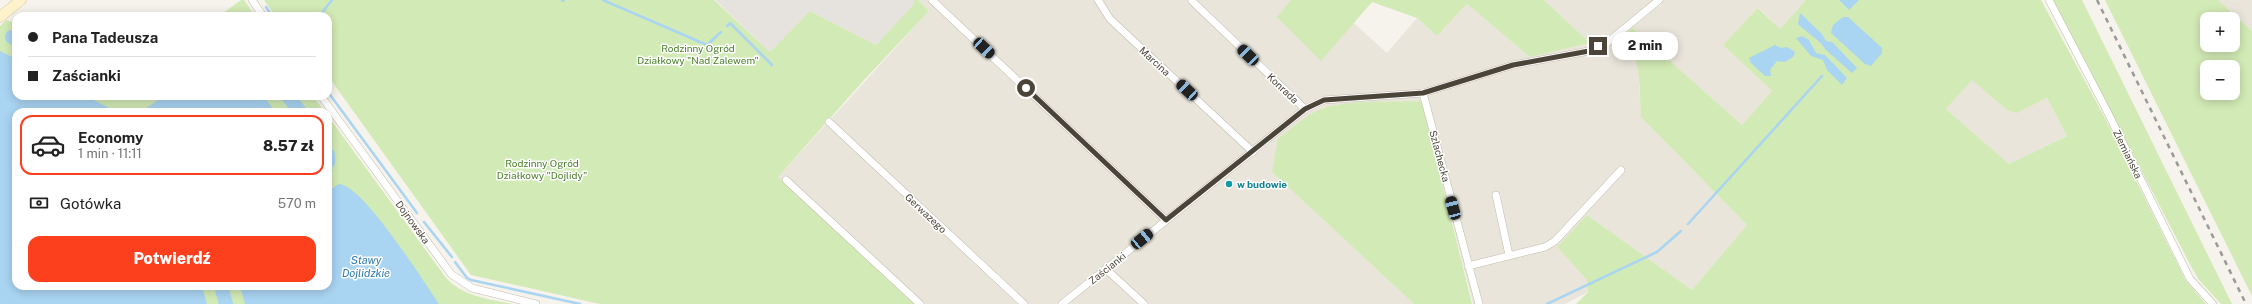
<!DOCTYPE html>
<html lang="pl">
<head>
<meta charset="utf-8">
<style>
  :root { --surface:#fff; --page:#f6f6f6; --text:#222; --muted:#767676; --line:#e0e0e0; --accent:#fc3f1d }
  body { margin:0; font-family:"Public Sans",sans-serif; background:var(--page); color:var(--text); height:100vh; display:flex; flex-direction:column; font-size:15px; white-space:nowrap }
  * { box-sizing:border-box; margin:0 }
  p { font-size:13px; color:var(--muted) }
  .icon { flex:none; width:22px; height:22px; fill:none; stroke:currentColor; stroke-width:2; stroke-linecap:round; stroke-linejoin:round }
  .map { position:relative; flex:1; overflow:hidden }
  .sheet { position:absolute; left:12px; top:108px; width:320px; height:182px; display:flex; flex-direction:column; background:var(--surface); border-radius:12px; box-shadow:0 2px 10px #0003 }
  .sheet>* { flex:none }
  .top-card { position:absolute; left:12px; top:12px; width:320px; height:88px; border-radius:12px; box-shadow:0 2px 10px #0003; display:grid; align-content:center; height:88px; padding:0 16px; background:var(--surface) }
  .controls { position:absolute; left:2200px; top:12px; display:grid; gap:8px }
  .controls a { display:grid; place-items:center; width:40px; height:40px; border-radius:8px; background:var(--surface); box-shadow:0 2px 10px #0003; font-size:20px }
  .end { position:absolute; width:18px; height:18px; margin:-9px; border:5px solid #4b4439; background:#fff; box-shadow:0 0 0 2px #fff }
  .from { border-radius:50% }
  .bubble { position:absolute; height:28px; border-radius:12px; background:var(--surface); box-shadow:0 2px 10px #0003; font-size:13px; font-weight:800; line-height:28px; text-align:center }
  .car { position:absolute; width:12px; height:24px; margin:-12px -6px; border-radius:5px; box-shadow:0 0 3px 1px #0007; background:linear-gradient(#222 24%,#8ab4d8 0 40%,#222 0 76%,#8ab4d8 0 86%,#222 0) }
  .top-card b { display:flex; align-items:center; gap:14px; height:38px; font-size:15px }
  .top-card b+b { border-top:1px solid var(--line) }
  .top-card i { width:10px; height:10px; background:var(--text) }
  ul { padding:7px 0 0; list-style:none }
  li { display:flex; align-items:center; gap:12px; height:60px; margin:0 8px 6px; padding:0 8px; border:2px solid transparent; border-radius:12px }
  li div { flex:1 }
  li b { display:block; font-size:15px }
  li em { font-style:normal; font-weight:800 }
  li.selected { border-color:var(--accent) }
  li>.icon { width:36px; height:36px; stroke-width:1.5 }
  .pay { display:flex; align-items:center; gap:10px; height:44px; padding:0 16px; font-size:15px }
  .pay p { margin-inline-start:auto }
  .cta { display:flex; gap:8px; margin-top:auto; padding:8px 16px }
  .cta a { flex:1; height:46px; border-radius:12px; background:var(--accent); color:#fff; font-size:16px; font-weight:800; line-height:46px; text-align:center }
  .map>svg:first-child { display:block }
  .residential { fill:#eae5da }
  .industrial { fill:#e6e2dd }
  .green { fill:#d2eab5; fill-rule:evenodd }
  .water { fill:#a9d4f2 }
  .lines { fill:none; stroke-linecap:round; stroke-linejoin:round }
  .stream { stroke:#a9d4f2; stroke-width:2.5 }
  .river { stroke:#a9d4f2; stroke-width:14 }
  .street-casing { stroke:#c2bbae; stroke-width:8 }
  .secondary-casing { stroke:#d6c79b; stroke-width:11 }
  .street { stroke:#fff; stroke-width:7 }
  .secondary { stroke:#fff3cd; stroke-width:10 }
  .rail { stroke:#9a9a9a; stroke-width:2.5; stroke-dasharray:5 5; stroke-linecap:butt }
  .route { stroke:#4b4439; stroke-width:5 }
  .culture-dot { fill:#0f9aa8; stroke:#fff; stroke-width:1.5 }
  .labels { text-anchor:middle; stroke-width:3; stroke-linejoin:round; paint-order:stroke }
  .park-label { font-size:10px; fill:#4a7f2a; stroke:#fff }
  .street-label { font-size:10px; fill:#4b4439; stroke:#fff }
  .culture-label { font-size:10px; font-weight:bold; fill:#0d838f; stroke:#fff; text-anchor:start }
  .water-label { font-size:11px; font-style:italic; fill:#2e7ab2; stroke:#fff }
</style>
</head>
<body>
<div class="map">
<svg width="2252" height="304" viewBox="0 0 2252 304">
  <rect width="100%" height="100%" fill="#f6f3ec"/>
  <g class="residential">
    <path d="M918 0H1328L1387 53 1417 18 1437 36 1467 4 1530 57 1590 43 1544 0H1806L1780 29 1759 8 1723 45 1772 91 1742 125 1633 28 1624 35 1634 50 1638 67 1641 117 1747 225 1692 290 1587 215 1557 247 1587 280 1588 292 1565 304H1473L1422 101 1337 105 1322 108 1272 172 1414 304H914L778 177 929 11Z"/>
    <path d="M2218 0H2252V31Z"/>
    <path d="M1972 79 2008 111 2016 113 2047 98 2067 136 2009 164 1946 109Z"/>
  </g>
  <path class="industrial" d="M715 0H914L915 4 876 45 810 11 770 52Z"/>
  <g class="green">
    <path d="M241 0H244L255 16H219Z"/>
    <path d="M264 0H714L770 52 810 11 876 45 914 4V0H918L929 11 864 80 778 177 914 304H600L471 275 328 76V16H275Z"/>
    <path d="M1291 0H1544L1590 43 1530 57 1467 4 1437 36 1417 18 1372 2 1321 61 1277 17Z"/>
    <path d="M1806 0H2041L2105 118 2186 281 2206 304H1576L1588 292 1587 280 1557 247 1587 215 1692 290 1747 225 1641 117C1639 86 1642 61 1624 35L1633 28 1742 125 1772 91 1723 45 1758 8 1780 29ZM1972 80 2008 111 2017 113 2047 98 2067 136 2009 164 1946 109Z"/>
    <path d="M2053 0H2082L2232 304H2221L2199 280 2192 268Z"/>
    <path d="M2105 0H2218L2252 31V296ZM2207 19H2233V45H2207ZM2207 67H2233V93H2207Z"/>
    <path d="M6 20 16 23V96H313L325 112H16V286H328V116L446 278C464 297 489 299 513 304H0V26Z"/>
    <path d="M1422 101 1472 304H1414L1272 172 1278 139C1292 128 1305 116 1321 109 1341 100 1398 102 1422 101Z"/>
  </g>
  <g class="water">
    <path d="M1839 0H1859L1849 10Z"/>
    <path d="M1800 13 1822 34 1826 41 1832 42 1857 68 1852 73 1825 49C1823 43 1804 30 1798 24Z"/>
    <path d="M1843 17H1848L1882 48V53L1871 66 1865 64 1831 33 1833 25Z"/>
    <path d="M1802 36 1809 40 1816 53 1825 55 1847 78 1842 85 1827 70 1823 60 1811 56 1796 38Z"/>
    <path d="M1775 45 1781 48 1787 47 1795 52 1793 57 1785 62 1777 61 1770 70 1771 76H1765L1751 63 1749 58Z"/>
    <path d="M0 51 16 59V96H86L117 112H16V286H202L207 304H0Z"/>
    <path d="M164 96H264L275 112H141Z"/>
    <path d="M339 184C362 184 424 282 439 304H245L240 286H328V191Z"/>
  </g>
  <g class="lines">
    <g class="stream">
      <path d="M603 0 707 45 721 32"/>
      <path d="M562 1 564 0"/>
      <path d="M266 7 272 16"/>
      <path d="M321 14 332 0"/>
      <path d="M727 26 730 23 772 65"/>
      <path d="M328 92 417 213"/>
      <path d="M424 222 452 257"/>
      <path d="M1688 224 1822 76"/>
      <path d="M455 262 467 278 471 280 580 304"/>
      <path d="M1547 304 1657 252 1681 231"/>
    </g>
    <g class="river">
      <path d="M12 37 16 39"/>
      <path d="M288 96 300 112"/>
      <path d="M328 155V162"/>
      <path d="M221 286 226 304"/>
    </g>
    <g class="street-casing">
      <g id="street">
        <path d="M252 0 263 16"/>
        <path d="M932 0 1166 220"/>
        <path d="M1098 0 1110 19 1253 152"/>
        <path d="M2049 0 2107 111 2190 279 2213 304"/>
        <path d="M1192 1 1305 109"/>
        <path d="M1423 93 1479 304"/>
        <path d="M321 96 451 274 472 288 536 304"/>
        <path d="M829 122 1024 304"/>
        <path d="M786 180 920 304"/>
        <path d="M1496 195 1509 255"/>
        <path d="M1468 266 1545 247 1555 241 1621 170"/>
        <path d="M1106 269 1144 304"/>
        <path d="M1062 304 1305 109 1324 100 1423 93 1513 65 1589 51 1608 42 1659 0"/>
      </g>
    </g>
    <g class="secondary-casing">
      <path id="secondary" d="M0 17 21 0"/>
    </g>
    <use href="#street" class="street"/>
    <use href="#secondary" class="secondary"/>
    <path class="rail" d="M2097 0 2246 304"/>
  </g>
  <g class="lines">
    <path class="route" d="M1026 88 1166 220 1305 109 1324 100 1423 93 1513 65 1589 51 1598 46"/>
  </g>
  <circle class="culture-dot" cx="1229" cy="184" r="4"/>
  <g class="labels">
    <g class="park-label">
      <text x="698" y="52">Rodzinny Ogród<tspan x="698" dy="12">Działkowy "Nad Zalewem"</tspan></text>
      <text x="542" y="167">Rodzinny Ogród<tspan x="542" dy="12">Działkowy "Dojlidy"</tspan></text>
    </g>
    <g class="street-label">
      <text transform="translate(1155 61) rotate(43)" y="4">Marcina</text>
      <text transform="translate(1283 88) rotate(44)" y="4">Konrada</text>
      <text transform="translate(2128 154) rotate(64)" y="4">Ziemiańska</text>
      <text transform="translate(1440 156) rotate(75)" y="4">Szlachecka</text>
      <text transform="translate(926 213) rotate(43)" y="4">Gerwazego</text>
      <text transform="translate(413 222) rotate(54)" y="4">Dojnowska</text>
      <text transform="translate(1107 268) rotate(-39)" y="4">Zaścianki</text>
    </g>
    <g class="culture-label">
      <text x="1237" y="188">w budowie</text>
    </g>
    <g class="water-label">
      <text x="366" y="264">Stawy<tspan x="366" dy="13">Dojlidzkie</tspan></text>
    </g>
  </g>
</svg>
<div class="controls">
<a>+</a>
<a>−</a>
</div>
<i class="end from" style="left:1026px;top:88px"></i>
<i class="end" style="left:1598px;top:46px"></i>
<div class="bubble" style="left:1612px;top:32px;width:66px">2 min</div>
<i class="car" style="left:984px;top:48px;rotate:133deg"></i>
<i class="car" style="left:1248px;top:55px;rotate:314deg"></i>
<i class="car" style="left:1187px;top:90px;rotate:313deg"></i>
<i class="car" style="left:1453px;top:208px;rotate:345deg"></i>
<i class="car" style="left:1142px;top:239px;rotate:51deg"></i>
<div class="top-card">
<b><i class="from"></i>Pana Tadeusza</b>
<b><i></i>Zaścianki</b>
</div>
<section class="sheet">
<ul>
<li class="selected"><svg class="icon" aria-label="car" viewBox="0 0 24 24"><path d="M5 17H2v-5l4-1 3-4h7l3 4 3 1v5h-3M9 17h6M6 11h13"/><circle cx="7" cy="17" r="2"/><circle cx="17" cy="17" r="2"/></svg><div><b>Economy</b><p>1 min · 11:11</p></div><em>8.57 zł</em></li>
</ul>
<div class="pay"><svg class="icon" aria-label="cash" viewBox="0 0 24 24"><path d="M3 7h18v10H3z"/><circle cx="12" cy="12" r="2"/></svg>Gotówka<p>570 m</p></div>
<div class="cta"><a>Potwierdź</a></div>
</section>
</div>
</body>
</html>
